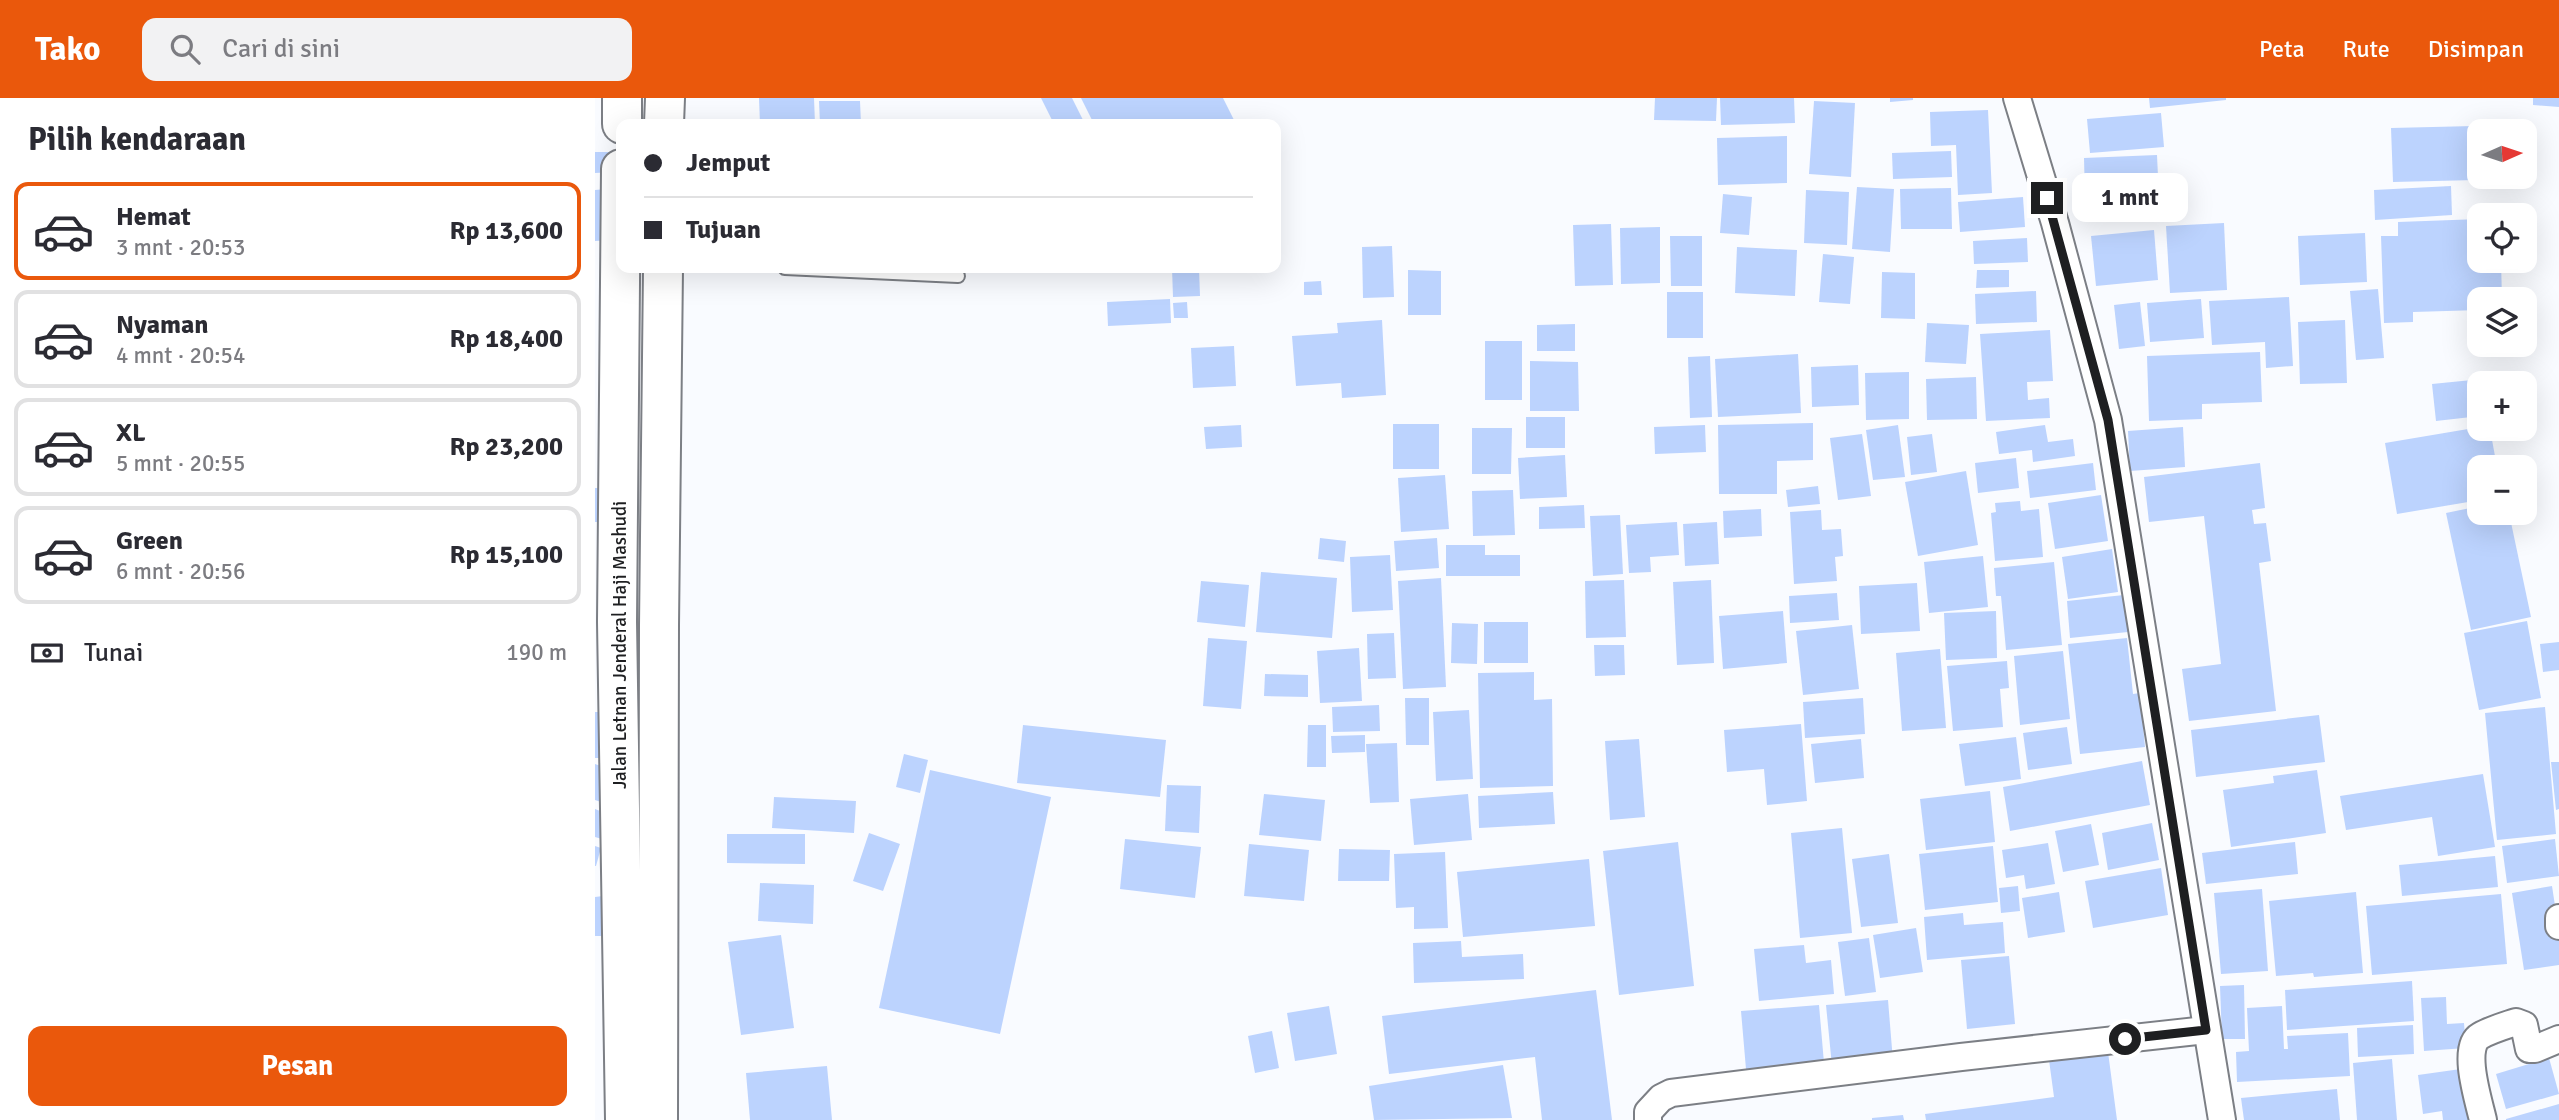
<!DOCTYPE html>
<html lang="id">
<head>
<meta charset="utf-8">
<style>
  :root { --surface:#fff; --page:#f2f2f3; --text:#2b2b33; --muted:#7c7c81; --line:#e1e1e2; --accent:#ea580c }
  body { margin:0; font-family:Signika,sans-serif; background:var(--page); color:var(--text); height:100vh; display:flex; flex-direction:column; font-size:26px; white-space:nowrap }
  * { box-sizing:border-box; margin:0 }
  p { font-size:23px; color:var(--muted) }
  .icon { flex:none; width:38px; height:38px; fill:none; stroke:currentColor; stroke-width:2; stroke-linecap:round; stroke-linejoin:round }
  .map { position:relative; flex:1; overflow:hidden }
  .drawer { display:flex; flex-direction:column; background:var(--surface); width:595px }
  .drawer>* { flex:none }
  .banner { position:absolute; left:21px; top:21px; width:665px; height:154px; border-radius:14px; box-shadow:0 7px 28px #0002; display:grid; align-content:center; height:154px; padding:0 28px; background:var(--surface) }
  .needle { width:46px; rotate:87deg }
  .controls { position:absolute; left:1872px; top:21px; display:grid; gap:14px }
  .controls a { display:grid; place-items:center; width:70px; height:70px; border-radius:14px; background:var(--surface); box-shadow:0 7px 28px #0002; font-size:35px }
  .end { position:absolute; width:32px; height:32px; margin:-16px; border:9px solid #1e1f21; background:#fff; box-shadow:0 0 0 4px #fff }
  .from { border-radius:50% }
  .bubble { position:absolute; height:49px; border-radius:14px; background:var(--surface); box-shadow:0 7px 28px #0002; font-size:23px; font-weight:700; line-height:49px; text-align:center }
  .banner b { display:flex; align-items:center; gap:24px; height:66px; font-size:26px }
  .banner b+b { border-top:2px solid var(--line) }
  .banner i { width:18px; height:18px; background:var(--text) }
  ul { padding:0; list-style:none }
  li { display:flex; align-items:center; gap:21px; height:98px; margin:0 14px 10px; padding:0 14px; border:4px solid var(--line); border-radius:14px }
  li div { flex:1 }
  li b { display:block; font-size:26px }
  li em { font-style:normal; font-weight:700 }
  li.active { border-color:var(--accent) }
  li>.icon { width:63px; height:63px; stroke-width:1.5 }
  h2 { padding:0 28px; font-size:32px; line-height:84px }
  .pay { display:flex; align-items:center; gap:18px; height:77px; padding:0 28px; font-size:26px }
  .pay p { margin-inline-start:auto }
  .button { display:flex; gap:14px; margin-top:auto; padding:14px 28px }
  .button a { flex:1; height:80px; border-radius:14px; background:var(--accent); color:#fff; font-size:28px; font-weight:700; line-height:80px; text-align:center }
  header { display:flex; align-items:center; gap:42px; box-sizing:border-box; height:98px; padding:0 35px; background:var(--accent); color:#fff }
  header strong { font-size:33px }
  nav { display:flex; gap:38px; margin-inline-start:auto; font-size:24px }
  .search { width:490px; height:63px; background:var(--page); display:flex; align-items:center; gap:18px; box-sizing:border-box; padding:0 24px; border-radius:14px; color:var(--muted); font-size:26px }
  main { display:flex; flex:1; min-height:0 }
  .map>svg:first-child { display:block }
  .building { fill:#bcd3fe }
  .lines { fill:none; stroke-linecap:round; stroke-linejoin:round }
  .lane-casing { stroke:#7c7f85; stroke-width:16 }
  .street-casing { stroke:#7c7f85; stroke-width:30 }
  .primary-casing { stroke:#7c7f85; stroke-width:42 }
  .lane { stroke:#fff; stroke-width:12 }
  .street { stroke:#fff; stroke-width:26 }
  .primary { stroke:#fff; stroke-width:38 }
  .route { stroke:#1e1f21; stroke-width:9 }
  .labels { text-anchor:middle; stroke-width:6; stroke-linejoin:round; paint-order:stroke }
  .street-label { font-size:19px; fill:#1e1f21; stroke:#fff }
</style>
</head>
<body>
<header>
<strong>Tako</strong>
<div class="search"><svg class="icon" aria-label="search" viewBox="0 0 24 24"><circle cx="10" cy="10" r="6"/><path d="M15 15l6 6"/></svg>Cari di sini</div>
<nav><a>Peta</a><a>Rute</a><a>Disimpan</a></nav>
</header>
<main>
<section class="drawer">
<h2>Pilih kendaraan</h2>
<ul>
<li class="active"><svg class="icon" aria-label="car" viewBox="0 0 24 24"><path d="M5 17H2v-5l4-1 3-4h7l3 4 3 1v5h-3M9 17h6M6 11h13"/><circle cx="7" cy="17" r="2"/><circle cx="17" cy="17" r="2"/></svg><div><b>Hemat</b><p>3 mnt · 20:53</p></div><em>Rp 13,600</em></li>
<li><svg class="icon" aria-label="car" viewBox="0 0 24 24"><path d="M5 17H2v-5l4-1 3-4h7l3 4 3 1v5h-3M9 17h6M6 11h13"/><circle cx="7" cy="17" r="2"/><circle cx="17" cy="17" r="2"/></svg><div><b>Nyaman</b><p>4 mnt · 20:54</p></div><em>Rp 18,400</em></li>
<li><svg class="icon" aria-label="car" viewBox="0 0 24 24"><path d="M5 17H2v-5l4-1 3-4h7l3 4 3 1v5h-3M9 17h6M6 11h13"/><circle cx="7" cy="17" r="2"/><circle cx="17" cy="17" r="2"/></svg><div><b>XL</b><p>5 mnt · 20:55</p></div><em>Rp 23,200</em></li>
<li><svg class="icon" aria-label="car" viewBox="0 0 24 24"><path d="M5 17H2v-5l4-1 3-4h7l3 4 3 1v5h-3M9 17h6M6 11h13"/><circle cx="7" cy="17" r="2"/><circle cx="17" cy="17" r="2"/></svg><div><b>Green</b><p>6 mnt · 20:56</p></div><em>Rp 15,100</em></li>
</ul>
<div class="pay"><svg class="icon" aria-label="cash" viewBox="0 0 24 24"><path d="M3 7h18v10H3z"/><circle cx="12" cy="12" r="2"/></svg>Tunai<p>190 m</p></div>
<div class="button"><a>Pesan</a></div>
</section>
<div class="map">
<svg width="1964" height="1022" viewBox="0 0 1964 1022">
  <rect width="100%" height="100%" fill="#f9fbff"/>
  <g class="building">
    <path d="M164 0H219L220 26H165Z"/>
    <path d="M446 0H477L490 26H459Z"/>
    <path d="M486 0H628L641 26H499Z"/>
    <path d="M1060 0H1122L1121 23 1059 22Z"/>
    <path d="M1125 0H1199L1200 25 1126 27Z"/>
    <path d="M1295 0H1318V2L1295 4Z"/>
    <path d="M1554 0H1631V2L1555 10Z"/>
    <path d="M1938 0H1964V9L1938 7Z"/>
    <path d="M224 3H265L266 26H225Z"/>
    <path d="M1219 3 1260 5 1256 79 1214 76Z"/>
    <path d="M1393 12 1397 95 1363 97 1361 47 1336 48 1335 14Z"/>
    <path d="M1566 15 1569 49 1495 55 1492 21Z"/>
    <path d="M1879 28 1881 82 1798 84 1796 30Z"/>
    <path d="M1192 38V85L1123 87 1122 40Z"/>
    <path d="M1356 53 1357 79 1298 81 1297 55Z"/>
    <path d="M0 54H18L19 74 0 75Z"/>
    <path d="M1562 57 1565 122 1519 124 1518 98 1490 99 1489 60Z"/>
    <path d="M1856 88 1857 117 1780 122 1779 92Z"/>
    <path d="M1262 89 1299 91 1295 154 1257 151Z"/>
    <path d="M1356 90 1357 131H1306L1305 91Z"/>
    <path d="M11 91 16 142 0 143V92Z"/>
    <path d="M1211 92 1254 94 1252 147 1209 145Z"/>
    <path d="M1128 96 1157 99 1154 137 1125 135Z"/>
    <path d="M1428 99 1430 129 1365 134 1363 104Z"/>
    <path d="M1885 121V163H1906L1907 201H1885V212L1818 214V224L1789 225 1786 138H1803V124Z"/>
    <path d="M1629 125 1632 192 1575 195 1571 128Z"/>
    <path d="M1016 126 1018 187 980 188 978 127Z"/>
    <path d="M1065 129V185L1026 186 1025 130Z"/>
    <path d="M1559 132 1563 182 1501 188 1496 138Z"/>
    <path d="M1770 135 1772 184 1705 187 1703 138Z"/>
    <path d="M1075 138H1107V188H1076Z"/>
    <path d="M1432 140 1433 164 1379 166 1378 143Z"/>
    <path d="M797 148 799 199 768 200 767 149Z"/>
    <path d="M1142 149 1202 152 1200 198 1140 195Z"/>
    <path d="M1228 156 1259 159 1255 206 1224 204Z"/>
    <path d="M577 170H604L605 198 578 199Z"/>
    <path d="M813 172 846 173V217H813Z"/>
    <path d="M1382 172H1414V189L1381 190Z"/>
    <path d="M1287 174 1320 175V221L1286 220Z"/>
    <path d="M726 183 727 197H709V184Z"/>
    <path d="M1783 191 1789 260 1761 262 1755 193Z"/>
    <path d="M1441 193 1442 224 1381 226 1380 196Z"/>
    <rect x="1072" y="194" width="36" height="46"/>
    <path d="M1694 199 1698 268 1671 270 1670 244 1617 247 1614 203Z"/>
    <path d="M575 201 576 225 513 228 512 204Z"/>
    <path d="M1606 201 1609 240 1555 244 1552 205Z"/>
    <path d="M592 204 593 220H579L578 205Z"/>
    <path d="M1545 204 1550 248 1524 251 1519 207Z"/>
    <path d="M787 222 791 297 747 300 746 285 701 288 697 238 743 235 742 225Z"/>
    <path d="M1750 222 1752 285 1705 286 1703 224Z"/>
    <path d="M1332 225 1374 227 1371 266 1330 264Z"/>
    <path d="M980 226V253H942V227Z"/>
    <path d="M1455 232 1458 283 1432 284 1433 302 1454 300 1455 320 1391 323 1385 236Z"/>
    <rect x="890" y="243" width="37" height="59"/>
    <path d="M639 248 641 288 598 290 596 250Z"/>
    <path d="M1665 254 1667 304 1607 306V321L1554 323 1552 258Z"/>
    <path d="M1203 256 1206 315 1123 319 1120 261Z"/>
    <path d="M1115 258 1117 319 1095 320 1093 259Z"/>
    <path d="M935 263 983 264 984 313H935Z"/>
    <path d="M1263 267 1264 307 1217 309 1216 269Z"/>
    <path d="M1314 274V321L1271 322 1270 275Z"/>
    <path d="M1381 279 1382 321 1332 322 1331 281Z"/>
    <path d="M1887 281 1888 285H1885V318L1841 323 1837 286Z"/>
    <rect x="931" y="319" width="39" height="31"/>
    <path d="M1218 325V362L1182 363V396H1124L1123 327Z"/>
    <rect x="798" y="326" width="46" height="45"/>
    <path d="M646 327 647 349 611 351 609 329Z"/>
    <path d="M1110 327 1111 354 1060 356 1059 329Z"/>
    <path d="M1303 327 1310 379 1278 382 1271 332Z"/>
    <path d="M1450 327 1453 344 1478 341 1480 358 1438 364 1437 352 1404 356 1401 334Z"/>
    <path d="M1588 329 1590 369 1535 373 1533 333Z"/>
    <path d="M1885 329 1895 331 1902 369H1885V402L1802 416 1790 345Z"/>
    <path d="M877 330H917L916 376H877Z"/>
    <path d="M1267 336 1276 398 1243 402 1235 340Z"/>
    <path d="M1337 336 1342 374 1316 377 1312 339Z"/>
    <path d="M970 357 972 399 925 401 923 360Z"/>
    <path d="M1421 360 1424 390 1383 395 1380 365Z"/>
    <path d="M1498 365 1501 392 1435 400 1432 373Z"/>
    <path d="M1665 365 1670 410 1657 412 1659 426 1671 425 1676 463 1664 465 1681 613 1594 623 1587 571 1626 566 1609 418 1554 424 1549 379Z"/>
    <path d="M1371 373 1383 447 1323 458 1310 384Z"/>
    <path d="M850 377 854 431 806 434 803 380Z"/>
    <path d="M1223 388 1225 406 1193 409 1191 392Z"/>
    <path d="M0 390H3L4 424H0Z"/>
    <path d="M918 392 920 437 878 438 877 393Z"/>
    <path d="M1506 397 1513 443 1460 451 1453 405Z"/>
    <path d="M1425 403 1426 413 1444 411 1448 459 1400 463 1396 415 1401 414 1400 405Z"/>
    <path d="M989 407 990 430 944 431V409Z"/>
    <path d="M1885 408V415H1914L1936 519 1876 532 1851 415Z"/>
    <path d="M1166 411 1167 438 1129 440 1128 413Z"/>
    <path d="M1226 412 1227 432 1246 431 1248 458 1240 459 1242 483 1199 486 1195 414Z"/>
    <path d="M1025 417 1028 476 998 478 995 418Z"/>
    <path d="M1082 424 1084 457 1055 459 1056 474 1034 475 1031 427Z"/>
    <path d="M1122 424 1124 466 1090 468 1088 426Z"/>
    <path d="M725 440 751 443 749 464 723 461Z"/>
    <path d="M842 440 844 470 801 473 799 443Z"/>
    <path d="M851 447H890V457H925V478H851Z"/>
    <path d="M1517 451 1523 494 1473 501 1467 459Z"/>
    <path d="M795 457 798 512 757 514 755 459Z"/>
    <path d="M1388 458 1393 509 1334 515 1329 464Z"/>
    <path d="M1459 464 1467 547 1411 552 1406 498H1401L1399 470Z"/>
    <path d="M666 474 742 480 737 540 661 534Z"/>
    <path d="M846 480 851 589 808 591 803 483Z"/>
    <path d="M1029 482 1031 539 991 540 990 483Z"/>
    <path d="M1116 482 1119 565 1082 567 1078 484Z"/>
    <path d="M606 483 654 487 650 529 602 524Z"/>
    <path d="M1322 485 1325 533 1266 536 1264 488Z"/>
    <path d="M1242 495 1244 522 1195 525 1194 498Z"/>
    <path d="M1529 497 1533 534 1475 540 1472 503Z"/>
    <path d="M1188 513 1192 565 1128 571 1124 518Z"/>
    <path d="M1401 513 1402 560 1351 562 1349 515Z"/>
    <path d="M1932 523 1946 600 1884 612 1869 535Z"/>
    <rect x="889" y="524" width="44" height="41"/>
    <path d="M857 525 883 526 882 566 856 565Z"/>
    <path d="M1257 527 1264 591 1208 597 1201 533Z"/>
    <path d="M799 535 801 580 773 581 772 536Z"/>
    <path d="M613 540 652 543 646 611 608 608Z"/>
    <path d="M1532 540 1538 596 1545 595 1550 649 1485 656 1473 546Z"/>
    <path d="M1964 544V572L1948 574 1945 546Z"/>
    <path d="M999 547H1029L1030 577 1000 578Z"/>
    <path d="M764 550 767 603 725 605 722 553Z"/>
    <path d="M1345 551 1351 630 1307 633 1301 555Z"/>
    <path d="M1468 553 1475 621 1425 627 1419 558Z"/>
    <path d="M1412 563 1414 590 1405 591 1408 629 1358 633 1352 568Z"/>
    <path d="M939 574V602L957 601 958 688 885 690 883 575Z"/>
    <path d="M670 576 713 577V599L669 598Z"/>
    <path d="M810 600H834V647H811Z"/>
    <path d="M1268 600 1270 636 1210 640 1208 604Z"/>
    <path d="M784 607 785 633 738 634 737 609Z"/>
    <path d="M1950 609 1961 736 1902 742 1890 615Z"/>
    <path d="M874 612 878 681 841 683 838 614Z"/>
    <rect x="0" y="614" width="16" height="46"/>
    <path d="M1724 617 1730 664 1601 679 1596 632Z"/>
    <path d="M1206 626 1212 703 1172 707 1169 671 1132 674 1129 632Z"/>
    <path d="M428 627 571 642 565 699 422 685Z"/>
    <path d="M713 627H731V669H712Z"/>
    <path d="M1472 629 1477 666 1433 672 1428 635Z"/>
    <path d="M770 637V654L737 655 736 638Z"/>
    <path d="M1421 639 1426 681 1370 688 1364 646Z"/>
    <path d="M1044 641 1050 719 1015 722 1010 643Z"/>
    <path d="M1266 641 1269 680 1220 685 1216 646Z"/>
    <path d="M802 645 804 704 775 705 771 646Z"/>
    <path d="M309 656 333 662 325 695 301 689Z"/>
    <path d="M1547 663 1555 707 1415 733 1408 689Z"/>
    <path d="M1956 664H1964V711L1961 712Z"/>
    <path d="M0 666 20 673 9 705 0 702Z"/>
    <path d="M335 672 456 699 405 936 284 910Z"/>
    <path d="M1722 672 1731 735 1636 749 1628 692 1679 685 1678 678Z"/>
    <path d="M1888 676 1900 749 1843 758 1837 719 1751 732 1745 698Z"/>
    <path d="M572 687 606 688 604 735 570 733Z"/>
    <path d="M1395 693 1400 744 1331 752 1325 701Z"/>
    <path d="M958 694 960 726 884 730 883 698Z"/>
    <path d="M669 696 730 702 726 743 664 737Z"/>
    <path d="M873 696 877 742 819 747 815 701Z"/>
    <path d="M179 699 261 703 259 735 177 730Z"/>
    <path d="M0 711 15 717 7 741 0 739Z"/>
    <path d="M1557 725 1564 762 1513 772 1507 735Z"/>
    <path d="M1496 726 1504 767 1468 774 1460 733Z"/>
    <path d="M1247 730 1257 835 1205 840 1196 735Z"/>
    <path d="M274 735 305 746 288 793 258 783Z"/>
    <path d="M132 736H210V766L132 765Z"/>
    <path d="M530 741 606 749 600 800 525 791Z"/>
    <path d="M1960 741 1964 778 1912 785 1907 748Z"/>
    <path d="M1083 744 1099 888 1024 897 1008 753Z"/>
    <path d="M1700 744 1703 776 1611 786 1607 755Z"/>
    <path d="M1453 745 1460 786 1431 791 1429 777 1411 780 1407 752Z"/>
    <path d="M654 746 714 752 709 803 649 798Z"/>
    <path d="M0 748 6 750 1 768H0Z"/>
    <path d="M1398 748 1403 804 1330 812 1324 756Z"/>
    <path d="M744 751 795 752 794 783H743Z"/>
    <path d="M850 754 853 830 819 831V809L801 810 799 756Z"/>
    <path d="M1294 756 1303 825 1266 829 1257 761Z"/>
    <path d="M1900 758 1903 789 1807 798 1804 767Z"/>
    <path d="M994 761 1000 828 868 839 862 774Z"/>
    <path d="M1566 770 1573 817 1498 830 1490 783Z"/>
    <path d="M165 785 219 787 218 826 163 823Z"/>
    <path d="M1423 788 1425 813 1406 815 1404 790Z"/>
    <path d="M1957 788 1964 834V867L1929 872 1917 795Z"/>
    <path d="M1667 791 1673 873 1626 876 1619 795Z"/>
    <path d="M1464 794 1470 834 1433 840 1427 800Z"/>
    <path d="M1761 794 1768 875 1719 879 1718 875 1681 878 1674 803Z"/>
    <path d="M1906 796 1912 866 1777 877 1771 808Z"/>
    <path d="M8 798 9 838H0V799Z"/>
    <path d="M1368 815 1369 827 1408 824 1410 855 1332 862 1329 819Z"/>
    <path d="M1321 830 1328 874 1285 880 1278 837Z"/>
    <path d="M186 837 199 930 146 937 133 844Z"/>
    <path d="M1274 840 1281 894 1250 898 1243 844Z"/>
    <path d="M866 843 867 859 928 856 929 881 819 885 818 845Z"/>
    <path d="M1209 847 1211 865 1236 862 1239 896 1164 903 1159 851Z"/>
    <path d="M1414 858 1420 926 1372 931 1366 862Z"/>
    <path d="M1817 883 1819 923 1692 932 1690 892Z"/>
    <path d="M1649 887 1650 941H1627L1625 888Z"/>
    <path d="M1001 892 1017 1022H947L940 959 794 976 787 918Z"/>
    <path d="M1851 899 1852 926 1869 925 1871 950 1829 953 1826 900Z"/>
    <path d="M1293 902 1298 963 1237 968 1231 907Z"/>
    <path d="M1224 907 1229 965 1151 971 1146 913Z"/>
    <path d="M734 908 742 956 700 963 692 915Z"/>
    <path d="M1687 908 1689 951H1693L1692 938 1753 935 1755 978 1642 984 1641 954 1654 953 1652 910Z"/>
    <path d="M1818 927 1819 956 1763 959 1762 930Z"/>
    <path d="M677 933 684 970 660 975 653 938Z"/>
    <path d="M1513 954 1522 1022H1331L1330 1016 1459 999 1454 962Z"/>
    <path d="M1954 960 1964 996 1911 1011 1901 976Z"/>
    <path d="M1797 961 1802 1022H1762L1758 965Z"/>
    <path d="M908 967 917 1020 779 1022 774 988Z"/>
    <path d="M232 968 237 1022H155L151 975Z"/>
    <path d="M1873 970 1880 1022H1848L1847 1013 1828 1016 1823 977Z"/>
    <path d="M1742 991 1745 1022H1649L1646 1000Z"/>
    <path d="M1964 1006V1022H1911V1021Z"/>
    <path d="M1308 1017 1309 1022H1277V1020Z"/>
  </g>
  <g class="lines">
    <g class="lane-casing">
      <path id="lane" d="M190 170 363 178"/>
    </g>
    <g class="street-casing">
      <g id="street">
        <path d="M1422 0 1460 125 1513 322 1627 1022"/>
        <path d="M1964 820V828"/>
        <path d="M1053 1022V1014L1066 1000 1076 995 1366 959 1611 932"/>
        <path d="M1888 1022C1884 1004 1866 949 1885 938 1895 932 1909 928 1921 924L1929 927 1934 951H1940L1964 941"/>
      </g>
    </g>
    <g class="primary-casing">
      <g id="primary">
        <path d="M27 26V0"/>
        <path d="M69 26 70 0"/>
        <path d="M26 71 22 524 30 1022"/>
        <path d="M63 1022 64 527 68 170"/>
      </g>
    </g>
    <use href="#lane" class="lane"/>
    <use href="#street" class="street"/>
    <use href="#primary" class="primary"/>
  </g>
  <g class="lines">
    <path class="route" d="M1452 100 1513 322 1611 932 1530 941"/>
  </g>
  <g class="labels">
    <g class="street-label">
      <text transform="translate(24 547) rotate(-90)" y="7">Jalan Letnan Jenderal Haji Mashudi</text>
    </g>
  </g>
</svg>
<div class="controls">
<a><svg class="needle" viewBox="-14 -14 28 28"><path d="M0-13l5 13h-10z" fill="#e53935"/><path d="M0 13l5-13h-10z" fill="#7c7c81"/></svg></a>
<a><svg class="icon" aria-label="locate" viewBox="0 0 24 24"><circle cx="12" cy="12" r="6"/><path d="M12 2v4M12 18v4M2 12h4M18 12h4"/></svg></a>
<a><svg class="icon" aria-label="layers" viewBox="0 0 24 24"><path d="M12 4l9 5-9 5-9-5zM3 14l9 5 9-5"/></svg></a>
<a>+</a>
<a>−</a>
</div>
<i class="end from" style="left:1530px;top:941px"></i>
<i class="end" style="left:1452px;top:100px"></i>
<div class="bubble" style="left:1477px;top:75px;width:116px">1 mnt</div>
<div class="banner">
<b><i class="from"></i>Jemput</b>
<b><i></i>Tujuan</b>
</div>
</div>
</main>
</body>
</html>
